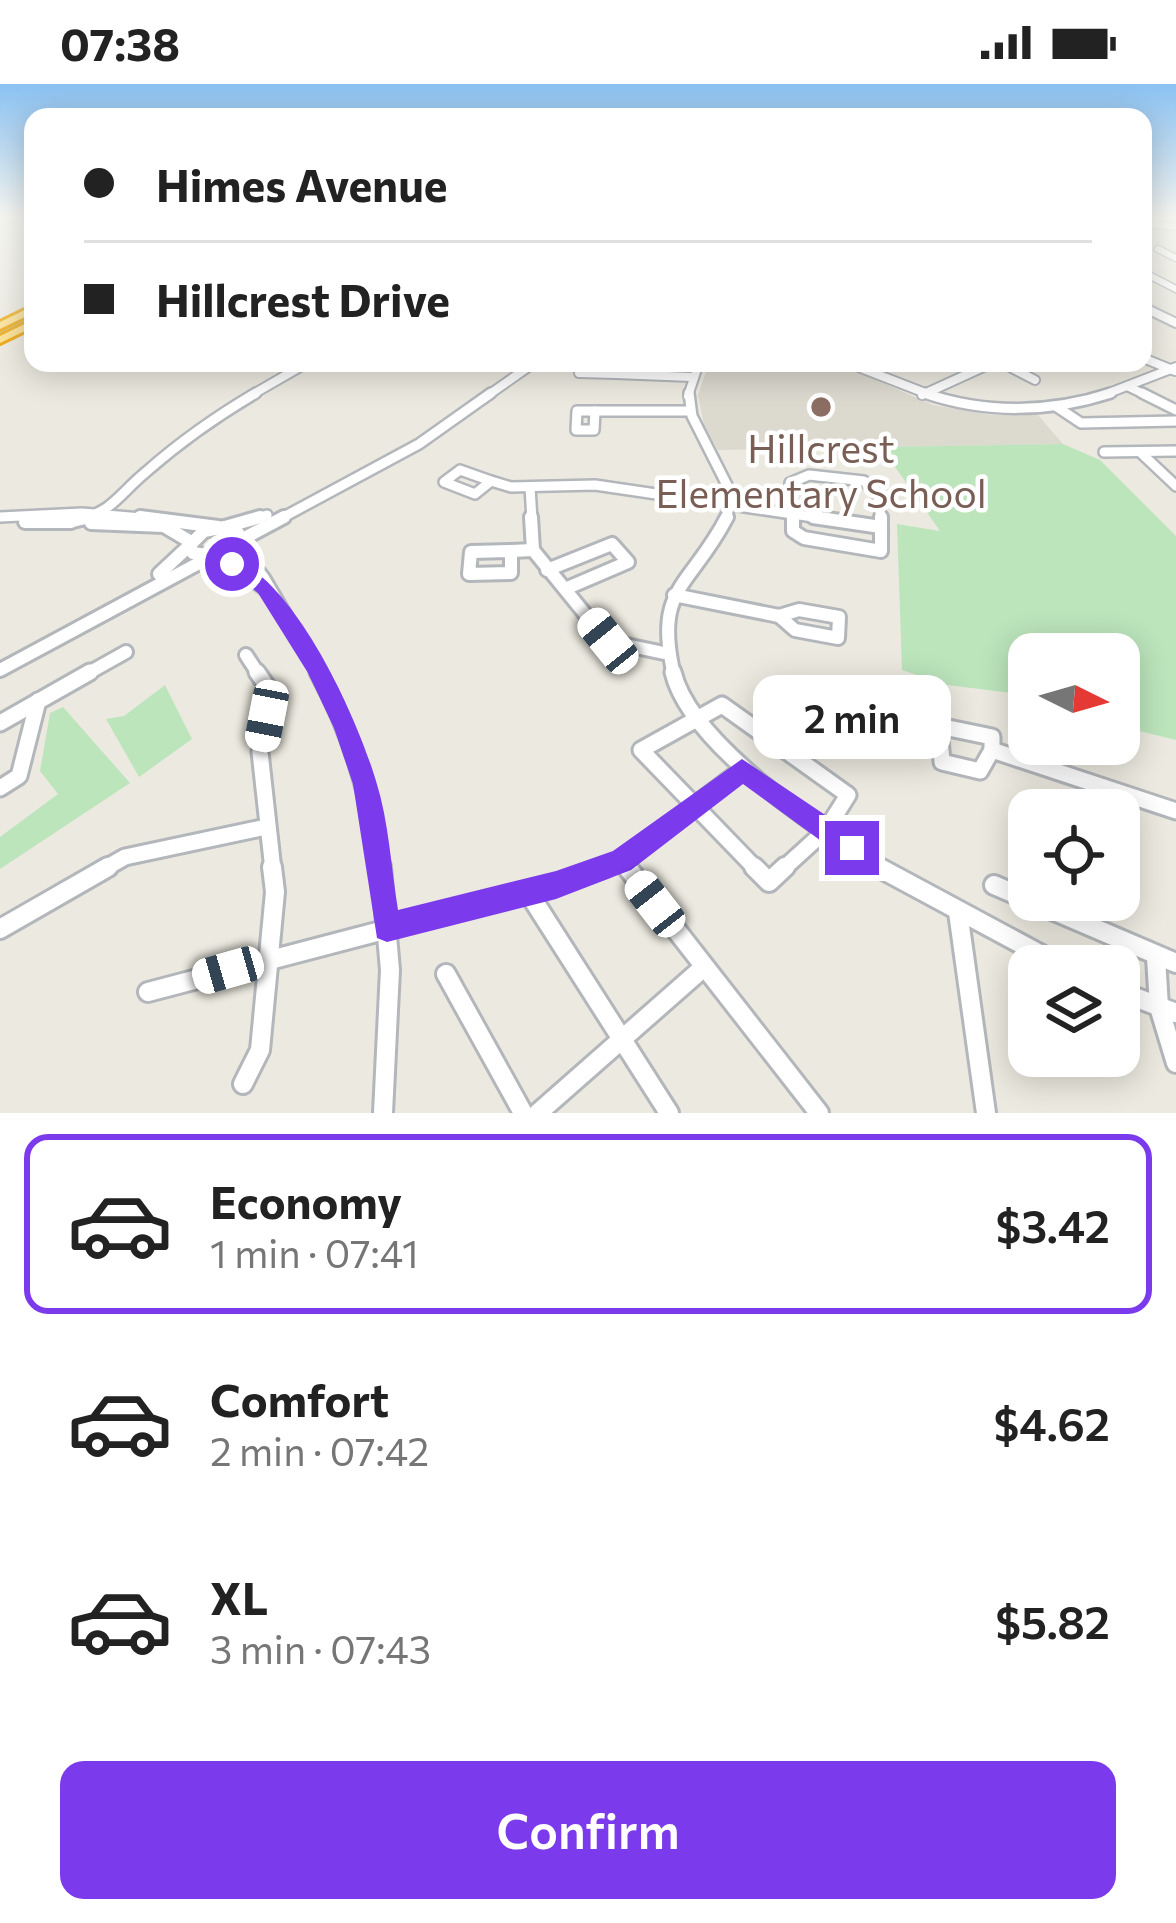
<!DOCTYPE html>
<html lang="en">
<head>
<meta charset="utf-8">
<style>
  :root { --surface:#fff; --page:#f6f6f6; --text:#222; --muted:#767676; --line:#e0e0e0; --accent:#7c3aed }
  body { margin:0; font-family:Commissioner,sans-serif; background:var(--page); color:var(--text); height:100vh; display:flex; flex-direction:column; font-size:45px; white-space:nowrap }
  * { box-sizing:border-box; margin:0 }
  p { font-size:39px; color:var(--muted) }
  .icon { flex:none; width:66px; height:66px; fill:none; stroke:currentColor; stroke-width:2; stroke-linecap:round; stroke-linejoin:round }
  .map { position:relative; height:1029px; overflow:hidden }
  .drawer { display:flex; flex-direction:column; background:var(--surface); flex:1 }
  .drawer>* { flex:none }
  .hud { position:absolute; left:24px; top:24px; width:1128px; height:264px; border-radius:24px; box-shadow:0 6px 30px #0003; display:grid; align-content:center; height:264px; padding:0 60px; background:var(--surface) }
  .needle { width:78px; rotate:95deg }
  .buttons { position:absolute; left:1008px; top:549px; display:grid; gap:24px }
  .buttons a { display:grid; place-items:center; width:132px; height:132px; border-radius:24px; background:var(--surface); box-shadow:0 6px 30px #0003; font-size:60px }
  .end { position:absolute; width:54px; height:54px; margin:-27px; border:15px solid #7c3aed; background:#fff; box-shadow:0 0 0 6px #fff }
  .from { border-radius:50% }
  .bubble { position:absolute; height:84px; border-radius:24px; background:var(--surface); box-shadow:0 6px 30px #0003; font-size:39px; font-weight:600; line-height:84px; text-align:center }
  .car { position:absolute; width:36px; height:72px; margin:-36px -18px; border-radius:15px; box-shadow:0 0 9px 3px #0007; background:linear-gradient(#fff 24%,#345 0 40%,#fff 0 76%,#345 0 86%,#fff 0) }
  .hud b { display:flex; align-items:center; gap:42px; height:114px; font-size:45px }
  .hud b+b { border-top:3px solid var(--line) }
  .hud i { width:30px; height:30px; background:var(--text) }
  ul { padding:21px 0 0; list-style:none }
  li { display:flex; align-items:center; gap:36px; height:180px; margin:0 24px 18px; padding:0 36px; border:6px solid transparent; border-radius:24px }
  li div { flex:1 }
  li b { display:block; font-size:45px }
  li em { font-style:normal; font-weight:600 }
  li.selected { border-color:var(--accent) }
  li>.icon { width:108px; height:108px; stroke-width:1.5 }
  .action { display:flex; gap:24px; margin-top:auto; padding:24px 60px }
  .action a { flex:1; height:138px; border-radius:24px; background:var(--accent); color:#fff; font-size:48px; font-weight:600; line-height:138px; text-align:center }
  .status { display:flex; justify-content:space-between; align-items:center; height:84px; padding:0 60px; background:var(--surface); direction:ltr }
  .status svg { height:33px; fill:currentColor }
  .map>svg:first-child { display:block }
  .education { fill:#dcd9cf }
  .green { fill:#bce5bc }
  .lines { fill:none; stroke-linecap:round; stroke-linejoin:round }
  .stream { stroke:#9ed5ff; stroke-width:3 }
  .minor-far5-casing { stroke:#b3b7bb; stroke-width:9 }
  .minor-far4-casing { stroke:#b3b7bb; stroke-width:12 }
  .minor-far3-casing { stroke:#b3b7bb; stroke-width:14 }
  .minor-far2-casing { stroke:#b3b7bb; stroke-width:18 }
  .minor-far1-casing { stroke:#b3b7bb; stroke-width:21 }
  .minor-casing { stroke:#b3b7bb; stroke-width:24 }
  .highway-casing { stroke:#eda300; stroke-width:6 }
  .minor-far5 { stroke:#fff; stroke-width:6 }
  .minor-far4 { stroke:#fff; stroke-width:8 }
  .minor-far3 { stroke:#fff; stroke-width:9 }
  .minor-far2 { stroke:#fff; stroke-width:12 }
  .minor-far1 { stroke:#fff; stroke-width:15 }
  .minor { stroke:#fff; stroke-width:18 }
  .highway { fill:#fddf87; fill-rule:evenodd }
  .route { fill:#7c3aed }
  .education-dot { fill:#8d6e63; stroke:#fff; stroke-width:4.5 }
  .labels { text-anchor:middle; stroke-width:9; stroke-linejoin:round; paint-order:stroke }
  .far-education-label { font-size:39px; fill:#785e54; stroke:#fff }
</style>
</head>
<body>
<div class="status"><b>07:38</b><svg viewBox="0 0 49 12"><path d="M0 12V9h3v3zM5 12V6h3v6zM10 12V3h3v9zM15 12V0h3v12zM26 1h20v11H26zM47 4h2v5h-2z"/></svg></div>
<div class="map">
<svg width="1176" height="1029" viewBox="0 0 1176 1029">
  <rect width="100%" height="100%" fill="#eceae0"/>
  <path class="education" d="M709 279H837L933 321 991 331H1038L1063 360 718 366 704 341 698 311Z"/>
  <g class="green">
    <path d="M1063 360 1100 376 1176 452V656L1119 642V570H1029V611L947 601 902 586 897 440 940 447 881 363Z"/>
    <path d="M165 601 192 655 139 693 106 635 124 632Z"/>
    <path d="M63 623 130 699 0 785V753L58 710 40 687 50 629Z"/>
  </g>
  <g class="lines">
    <path class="stream" d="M0 249 33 232"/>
    <g class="minor-far5-casing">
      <g id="minor-far5">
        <path d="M1143 139 1176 143"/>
        <path d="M1158 165 1176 174"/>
        <path d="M1143 188 1176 205"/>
      </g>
    </g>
    <g class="minor-far4-casing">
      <g id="minor-far4">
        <path d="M1143 223 1176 239"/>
        <path d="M1143 274 1175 287"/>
        <path d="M585 279 579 289 616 290 610 279"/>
        <path d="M848 279 933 312"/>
        <path d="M1002 279 1035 296"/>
        <path d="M616 290 691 293"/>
        <path d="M1129 303 1148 312"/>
        <path d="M922 311 992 279"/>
        <path d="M250 312 307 279"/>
        <path d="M487 312 534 279"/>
        <path d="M688 312 699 279"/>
        <path d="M1101 312 1176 283"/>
      </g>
    </g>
    <g class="minor-far3-casing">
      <g id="minor-far3">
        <path d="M689 309 692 332 733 413 725 436"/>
        <path d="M924 309C985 330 1050 329 1111 309"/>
        <path d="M1142 309 1176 326"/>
        <path d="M1057 323 1081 339 1176 337"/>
        <path d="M577 327H595L594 346H576Z"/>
        <path d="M595 327H689"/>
        <path d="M1104 368 1176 367"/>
        <path d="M1140 368 1176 402"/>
        <path d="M460 386 491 397 475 410 444 398Z"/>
        <path d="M491 397 511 403 595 401 833 436"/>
        <path d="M530 403 532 436"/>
        <path d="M0 433 82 429 166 436"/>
        <path d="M77 436C113 428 119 410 146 388 180 358 217 332 256 309"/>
        <path d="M250 436 267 431"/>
        <path d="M278 436 419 360 491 309"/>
        <path d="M793 436 790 399 809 391 864 397 878 411 881 436"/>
      </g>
    </g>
    <g class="minor-far2-casing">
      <g id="minor-far2">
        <path d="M140 433 218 443"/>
        <path d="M531 433 533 466 607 557 664 569"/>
        <path d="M793 433V447L804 454 881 467V433"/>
        <path d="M813 433 881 443"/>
        <path d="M25 438H71"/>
        <path d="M68 438 90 433"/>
        <path d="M91 439 164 442 191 458"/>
        <path d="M225 443 260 433"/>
        <path d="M225 443 238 449 232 463 212 472 193 469 190 461 204 447Z"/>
        <path d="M237 458 284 433"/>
        <path d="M236 460 263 494 320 591"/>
        <path d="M511 467V489L469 490 471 468Z"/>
        <path d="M511 467 533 466"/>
        <path d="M216 471 265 504"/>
        <path d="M547 486 612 460 628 478 565 505"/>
        <path d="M159 490 190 461"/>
        <path d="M674 511 779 532"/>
        <path d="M799 526 839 533 838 554 795 546 779 532Z"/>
        <path d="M246 571 259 591"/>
        <path d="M0 586 212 472"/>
        <path d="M85 591 126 568"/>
        <path d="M674 591C653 503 691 503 727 433"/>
      </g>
    </g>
    <g class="minor-far1-casing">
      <g id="minor-far1">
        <path d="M257 588 268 604 260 668 273 786"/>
        <path d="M318 588C353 650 369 716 382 786"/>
        <path d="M673 588C690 661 823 747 883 786"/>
        <path d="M0 639 90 588"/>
        <path d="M939 642 992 653V666L980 687 942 678Z"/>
        <path d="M992 666 1176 727"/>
        <path d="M0 704 19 692 38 617"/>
        <path d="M622 777 629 786"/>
        <path d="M102 786 125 773 266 743"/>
        <path d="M597 786 622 777 743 685"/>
        <path d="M757 786 641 666 722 621 848 711 826 746 782 786"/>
      </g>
    </g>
    <g class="minor-casing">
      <g id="minor">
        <path d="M381 783 390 886 383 1029"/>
        <path d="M627 783 819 1029"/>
        <path d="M754 783 769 798 785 783"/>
        <path d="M878 783 1062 882"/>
        <path d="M994 801 1176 879"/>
        <path d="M528 808 669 1029"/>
        <path d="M958 828 986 1029"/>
        <path d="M0 845 108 783"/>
        <path d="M1156 873 1159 923 1176 979"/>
        <path d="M446 890 523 1029"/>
        <path d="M1119 907 1176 929"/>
        <path d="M148 908 556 801 606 783"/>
        <path d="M243 1000 260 966 275 808 272 783"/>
        <path d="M538 1029 704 883"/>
      </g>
    </g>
    <g class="highway-casing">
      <g id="highway">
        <path d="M33 222V229L0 245V238Z"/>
        <path d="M33 236V243L0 259V252Z"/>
      </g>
    </g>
    <use href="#minor-far5" class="minor-far5"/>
    <use href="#minor-far4" class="minor-far4"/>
    <use href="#minor-far3" class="minor-far3"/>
    <use href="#minor-far2" class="minor-far2"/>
    <use href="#minor-far1" class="minor-far1"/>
    <use href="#minor" class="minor"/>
    <use href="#highway" class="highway"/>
  </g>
  <linearGradient id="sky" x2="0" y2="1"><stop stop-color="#8ac1f1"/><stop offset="0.48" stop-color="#f6f6f1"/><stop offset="1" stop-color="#f6f6f1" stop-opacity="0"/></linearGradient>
  <rect width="1176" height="278" fill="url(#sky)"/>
  <path class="route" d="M232 474C296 498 357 633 376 697 389 738 391 784 398 826L556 787 613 767 742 675 861 755 865 764 861 773 852 777 843 773 743 700 631 786 556 815 387 858 377 854 353 700 334 644 308 589 258 509 223 480Z"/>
  <circle class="education-dot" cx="821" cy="323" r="12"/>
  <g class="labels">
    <g class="far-education-label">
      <text x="821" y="379">Hillcrest<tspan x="821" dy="45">Elementary School</tspan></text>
    </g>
  </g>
</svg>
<div class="buttons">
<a><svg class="needle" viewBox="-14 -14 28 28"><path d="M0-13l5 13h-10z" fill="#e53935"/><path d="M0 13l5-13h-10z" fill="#767676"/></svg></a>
<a><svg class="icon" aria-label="locate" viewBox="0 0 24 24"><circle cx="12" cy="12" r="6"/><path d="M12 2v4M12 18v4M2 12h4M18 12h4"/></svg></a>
<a><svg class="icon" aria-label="layers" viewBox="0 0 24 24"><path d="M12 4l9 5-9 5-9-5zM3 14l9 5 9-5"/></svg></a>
</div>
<i class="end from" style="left:232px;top:480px"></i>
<i class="end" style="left:852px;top:764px"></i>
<div class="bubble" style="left:753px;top:591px;width:198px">2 min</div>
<i class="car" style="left:608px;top:557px;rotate:321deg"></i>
<i class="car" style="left:267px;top:632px;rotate:191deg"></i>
<i class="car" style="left:655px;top:820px;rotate:322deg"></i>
<i class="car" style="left:228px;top:886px;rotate:254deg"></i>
<div class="hud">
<b><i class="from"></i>Himes Avenue</b>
<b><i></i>Hillcrest Drive</b>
</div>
</div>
<section class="drawer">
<ul>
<li class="selected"><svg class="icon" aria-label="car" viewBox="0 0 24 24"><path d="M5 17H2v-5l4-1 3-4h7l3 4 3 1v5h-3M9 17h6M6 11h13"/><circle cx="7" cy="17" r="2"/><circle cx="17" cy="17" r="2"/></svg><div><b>Economy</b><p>1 min · 07:41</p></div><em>$3.42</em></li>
<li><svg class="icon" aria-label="car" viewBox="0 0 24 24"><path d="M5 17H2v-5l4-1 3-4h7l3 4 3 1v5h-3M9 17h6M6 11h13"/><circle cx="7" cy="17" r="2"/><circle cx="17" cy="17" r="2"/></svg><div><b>Comfort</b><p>2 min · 07:42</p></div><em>$4.62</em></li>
<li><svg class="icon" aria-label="car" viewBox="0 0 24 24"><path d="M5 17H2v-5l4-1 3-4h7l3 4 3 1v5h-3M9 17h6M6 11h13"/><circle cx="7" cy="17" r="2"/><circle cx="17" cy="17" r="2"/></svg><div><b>XL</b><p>3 min · 07:43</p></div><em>$5.82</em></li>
</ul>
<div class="action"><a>Confirm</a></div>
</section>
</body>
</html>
